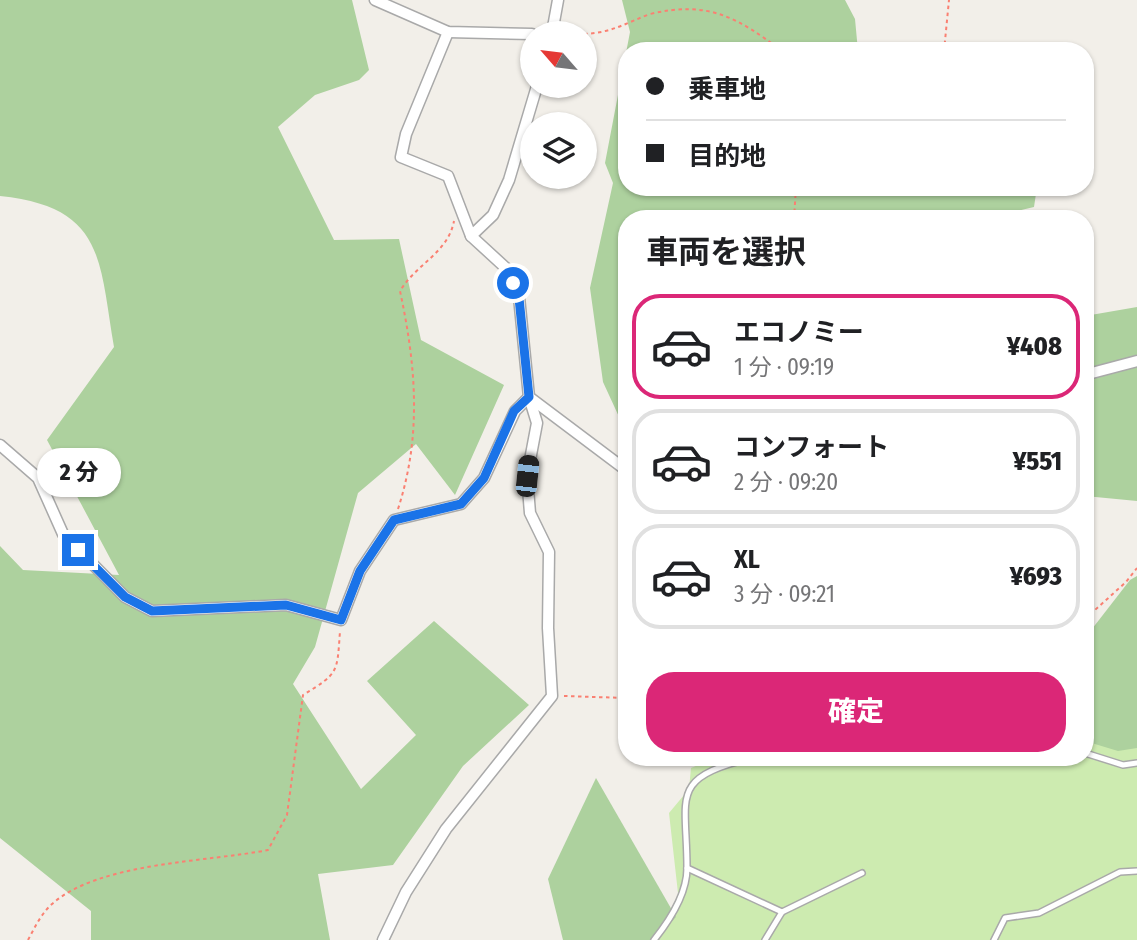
<!DOCTYPE html>
<html lang="ja">
<head>
<meta charset="utf-8">
<style>
  :root { --surface:#fff; --page:#f6f6f6; --text:#202124; --muted:#757577; --line:#e0e0e0; --accent:#db2777 }
  body { margin:0; font-family:"Fira Sans Condensed","Noto Sans JP",sans-serif; background:var(--page); color:var(--text); height:100vh; display:flex; flex-direction:column; font-size:26px; white-space:nowrap }
  * { box-sizing:border-box; margin:0 }
  p { font-size:23px; color:var(--muted) }
  .icon { flex:none; width:38px; height:38px; fill:none; stroke:currentColor; stroke-width:2; stroke-linecap:round; stroke-linejoin:round }
  .map { position:relative; flex:1; overflow:hidden }
  .side { position:absolute; left:618px; top:210px; width:476px; height:556px; display:flex; flex-direction:column; background:var(--surface); border-radius:28px; box-shadow:0 2px 5px #0004 }
  .side>* { flex:none }
  .top-card { position:absolute; left:618px; top:42px; width:476px; height:154px; border-radius:28px; box-shadow:0 2px 5px #0004; display:grid; align-content:center; height:154px; padding:0 28px; background:var(--surface) }
  .needle { width:46px; rotate:298deg }
  .buttons { position:absolute; left:520px; top:21px; display:grid; gap:14px }
  .buttons a { display:grid; place-items:center; width:77px; height:77px; border-radius:50%; background:var(--surface); box-shadow:0 2px 5px #0004; font-size:35px }
  .end { position:absolute; width:32px; height:32px; margin:-16px; border:9px solid #1a73e8; background:#fff; box-shadow:0 0 0 4px #fff }
  .from { border-radius:50% }
  .bubble { position:absolute; height:49px; border-radius:24px; background:var(--surface); box-shadow:0 2px 5px #0004; font-size:23px; font-weight:800; line-height:49px; text-align:center }
  .car { position:absolute; width:21px; height:42px; margin:-21px -10px; border-radius:9px; box-shadow:0 0 5px 2px #0007; background:linear-gradient(#222 24%,#8ab4d8 0 40%,#222 0 76%,#8ab4d8 0 86%,#222 0) }
  .top-card b { display:flex; align-items:center; gap:24px; height:66px; font-size:26px }
  .top-card b+b { border-top:2px solid var(--line) }
  .top-card i { width:18px; height:18px; background:var(--text) }
  ul { padding:0; list-style:none }
  li { display:flex; align-items:center; gap:21px; height:105px; margin:0 14px 10px; padding:0 14px; border:4px solid var(--line); border-radius:28px }
  li div { flex:1 }
  li b { display:block; font-size:26px }
  li em { font-style:normal; font-weight:800 }
  li.selected { border-color:var(--accent) }
  li>.icon { width:63px; height:63px; stroke-width:1.5 }
  h2 { padding:0 28px; font-size:32px; line-height:84px }
  .primary-button { display:flex; gap:14px; margin-top:auto; padding:14px 28px }
  .primary-button a { flex:1; height:80px; border-radius:28px; background:var(--accent); color:#fff; font-size:28px; font-weight:800; line-height:80px; text-align:center }
  .map>svg:first-child { display:block }
  .grass { fill:#cdebb0 }
  .forest { fill:#add19e }
  .lines { fill:none; stroke-linecap:round; stroke-linejoin:round }
  .service-casing { stroke:#a9a9a9; stroke-width:8 }
  .minor-casing { stroke:#a9a9a9; stroke-width:13 }
  .path { stroke:#fa8072; stroke-width:2; stroke-dasharray:3.5 3.5; stroke-linecap:butt }
  .service { stroke:#fff; stroke-width:5 }
  .minor { stroke:#fff; stroke-width:10 }
  .route { stroke:#1a73e8; stroke-width:9 }
</style>
</head>
<body>
<div class="map">
<svg width="1137" height="940" viewBox="0 0 1137 940">
  <rect width="100%" height="100%" fill="#f2efe9"/>
  <path class="grass" d="M1085 725 1137 730V940H632L679 902 669 813 689 789 691 768 715 758H1085Z"/>
  <g class="forest">
    <path d="M0 0H352L369 70 359 80 315 95 278 127 334 240 399 239 421 340 504 385 455 495 416 444 358 493 315 647 293 684 361 789 416 735 367 681 434 621 529 705 463 766 393 865 318 874 330 940H91V911L0 838V546L23 570 119 575 47 440 114 347C99 260 105 207 0 196Z"/>
    <path d="M622 0H845L855 19 858 51H626V187H1037L1034 207 983 219H626V432L603 382 590 288 613 183 605 163 630 32Z"/>
    <path d="M1137 307V501L1085 496V316Z"/>
    <path d="M1137 576V748L1118 751 1085 741V638L1130 580Z"/>
    <path d="M596 778 676 917 654 940H563L548 879Z"/>
  </g>
  <g class="lines">
    <g class="service-casing">
      <g id="service">
        <path d="M1085 753 1123 765 1137 763"/>
        <path d="M687 868 782 912"/>
        <path d="M654 940C670 920 687 894 687 868 687 796 668 778 752 758"/>
        <path d="M765 940 782 912 862 873"/>
        <path d="M994 940 1005 918 1039 913 1120 872 1137 871"/>
      </g>
    </g>
    <g class="minor-casing">
      <g id="minor">
        <path d="M375 0 448 32 532 34"/>
        <path d="M552 33 558 0"/>
        <path d="M471 236 493 215 509 180 537 86"/>
        <path d="M1085 378 1088 374 1137 361"/>
        <path d="M529 397 626 470"/>
        <path d="M0 445 38 478 63 534 125 597 152 611 286 605 341 620 360 571 394 520 461 504 484 478 515 411 529 397"/>
        <path d="M383 940 406 892 446 829 552 696 548 628 549 552 530 513 527 476 537 423 529 397 519 297 507 269 471 236 448 176 401 157 406 134 448 32"/>
      </g>
    </g>
    <g class="path">
      <path d="M584 34C611 33 626 23 650 14 709 0 738 18 782 51"/>
      <path d="M944 51 949 0"/>
      <path d="M794 219 796 187"/>
      <path d="M398 509C422 435 416 366 400 291 416 264 448 253 454 221"/>
      <path d="M1085 619 1126 582 1137 568"/>
      <path d="M564 696 626 698"/>
      <path d="M28 940C35 927 41 914 52 904 99 862 208 862 268 850L287 815 303 695C339 673 337 673 340 631"/>
    </g>
    <use href="#service" class="service"/>
    <use href="#minor" class="minor"/>
  </g>
  <g class="lines">
    <path class="route" d="M78 550 125 597 152 611 286 605 341 620 360 571 394 520 461 504 484 478 514 411 529 397 519 298 513 283"/>
  </g>
</svg>
<div class="buttons">
<a><svg class="needle" viewBox="-14 -14 28 28"><path d="M0-13l5 13h-10z" fill="#e53935"/><path d="M0 13l5-13h-10z" fill="#757577"/></svg></a>
<a><svg class="icon" aria-label="layers" viewBox="0 0 24 24"><path d="M12 4l9 5-9 5-9-5zM3 14l9 5 9-5"/></svg></a>
</div>
<i class="end from" style="left:513px;top:283px"></i>
<i class="end" style="left:78px;top:550px"></i>
<div class="bubble" style="left:37px;top:448px;width:84px">2 分</div>
<i class="car" style="left:527px;top:476px;rotate:6deg"></i>
<div class="top-card">
<b><i class="from"></i>乗車地</b>
<b><i></i>目的地</b>
</div>
<section class="side">
<h2>車両を選択</h2>
<ul>
<li class="selected"><svg class="icon" aria-label="car" viewBox="0 0 24 24"><path d="M5 17H2v-5l4-1 3-4h7l3 4 3 1v5h-3M9 17h6M6 11h13"/><circle cx="7" cy="17" r="2"/><circle cx="17" cy="17" r="2"/></svg><div><b>エコノミー</b><p>1 分 · 09:19</p></div><em>¥408</em></li>
<li><svg class="icon" aria-label="car" viewBox="0 0 24 24"><path d="M5 17H2v-5l4-1 3-4h7l3 4 3 1v5h-3M9 17h6M6 11h13"/><circle cx="7" cy="17" r="2"/><circle cx="17" cy="17" r="2"/></svg><div><b>コンフォート</b><p>2 分 · 09:20</p></div><em>¥551</em></li>
<li><svg class="icon" aria-label="car" viewBox="0 0 24 24"><path d="M5 17H2v-5l4-1 3-4h7l3 4 3 1v5h-3M9 17h6M6 11h13"/><circle cx="7" cy="17" r="2"/><circle cx="17" cy="17" r="2"/></svg><div><b>XL</b><p>3 分 · 09:21</p></div><em>¥693</em></li>
</ul>
<div class="primary-button"><a>確定</a></div>
</section>
</div>
</body>
</html>
